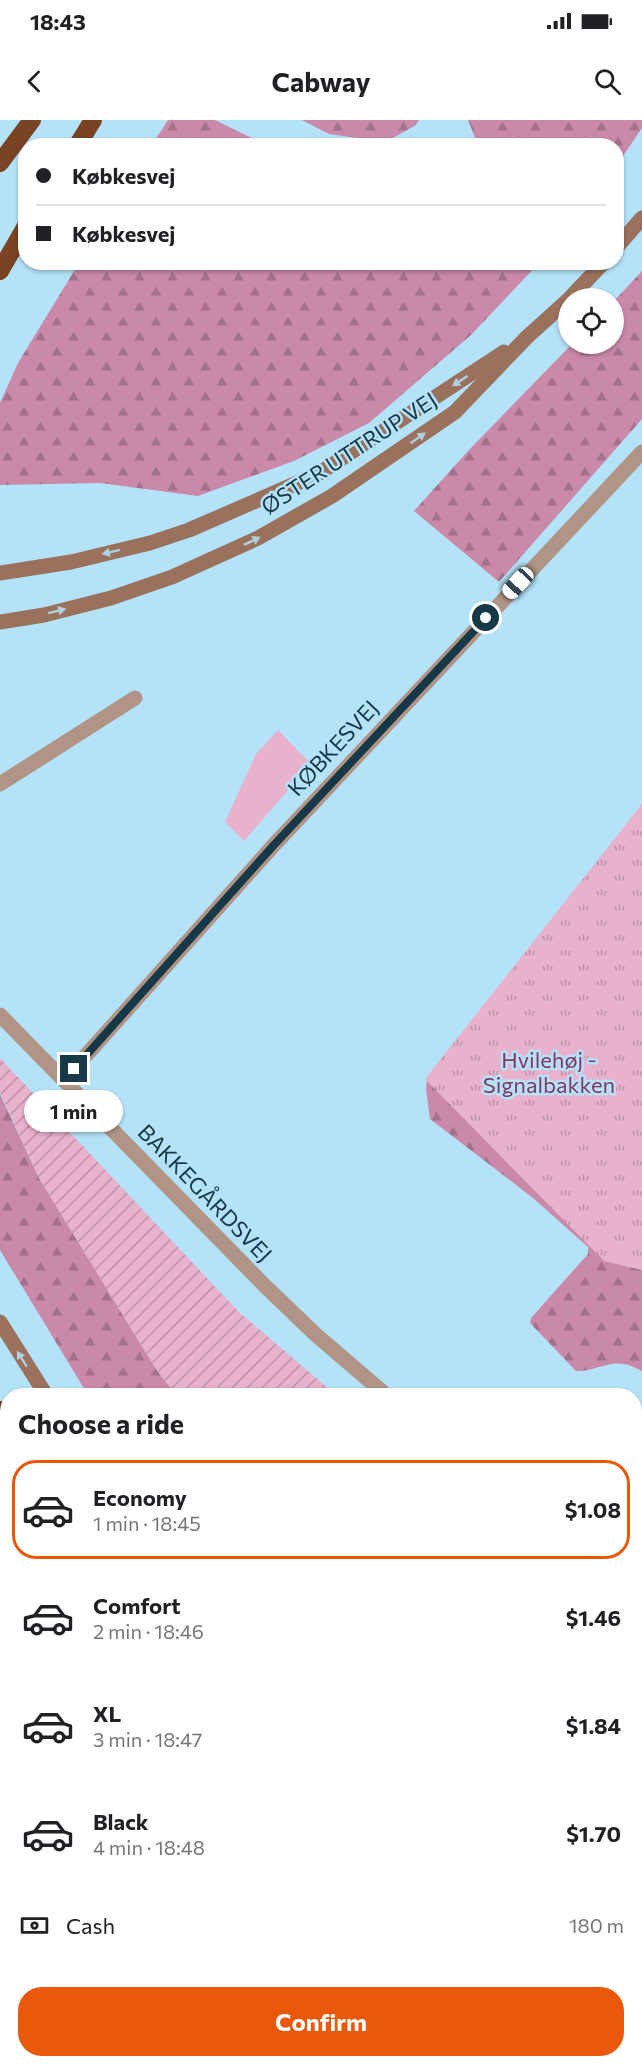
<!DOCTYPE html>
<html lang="en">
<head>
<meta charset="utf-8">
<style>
  :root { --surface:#fff; --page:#f6f6f6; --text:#202124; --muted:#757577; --line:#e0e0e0; --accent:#ea580c }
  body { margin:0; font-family:Commissioner,sans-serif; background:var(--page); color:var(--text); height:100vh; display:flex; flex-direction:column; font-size:22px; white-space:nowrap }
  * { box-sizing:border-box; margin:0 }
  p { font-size:20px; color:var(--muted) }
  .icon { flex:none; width:33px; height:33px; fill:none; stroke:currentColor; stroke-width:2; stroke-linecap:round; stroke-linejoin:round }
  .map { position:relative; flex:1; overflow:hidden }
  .details { position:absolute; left:0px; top:1268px; width:642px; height:680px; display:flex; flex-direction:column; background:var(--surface); border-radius:24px 24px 0 0; box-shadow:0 2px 4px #0004 }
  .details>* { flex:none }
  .top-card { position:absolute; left:18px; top:18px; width:606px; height:132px; border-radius:24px; box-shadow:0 2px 4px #0004; display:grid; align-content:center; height:132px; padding:0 18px; background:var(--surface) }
  .tools { position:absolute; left:558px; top:168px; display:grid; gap:12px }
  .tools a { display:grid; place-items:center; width:66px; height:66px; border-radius:50%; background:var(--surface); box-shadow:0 2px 4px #0004; font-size:30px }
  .end { position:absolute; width:27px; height:27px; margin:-14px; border:8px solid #163847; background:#fff; box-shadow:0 0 0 3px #fff }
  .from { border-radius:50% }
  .bubble { position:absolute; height:42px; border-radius:21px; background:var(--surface); box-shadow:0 2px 4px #0004; font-size:20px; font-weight:700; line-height:42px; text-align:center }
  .car { position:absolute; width:18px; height:36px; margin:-18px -9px; border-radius:8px; box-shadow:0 0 4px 2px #0007; background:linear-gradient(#fff 24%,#345 0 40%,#fff 0 76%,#345 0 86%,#fff 0) }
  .top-card b { display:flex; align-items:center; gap:21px; height:57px; font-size:22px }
  .top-card b+b { border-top:2px solid var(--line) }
  .top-card i { width:15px; height:15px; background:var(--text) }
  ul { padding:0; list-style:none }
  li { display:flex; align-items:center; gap:18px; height:99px; margin:0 12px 9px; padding:0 6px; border:3px solid transparent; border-radius:24px }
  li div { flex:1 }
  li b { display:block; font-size:22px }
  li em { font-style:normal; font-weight:700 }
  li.current { border-color:var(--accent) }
  li>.icon { width:54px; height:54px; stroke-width:1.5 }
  h2 { padding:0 18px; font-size:27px; line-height:72px }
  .pay { display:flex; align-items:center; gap:15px; height:66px; padding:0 18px; font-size:22px }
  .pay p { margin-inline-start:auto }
  .button { display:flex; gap:12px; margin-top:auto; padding:12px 18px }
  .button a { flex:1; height:69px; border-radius:24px; background:var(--accent); color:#fff; font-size:24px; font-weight:700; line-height:69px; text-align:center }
  .status { display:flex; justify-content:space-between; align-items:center; height:42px; padding:0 30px; background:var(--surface); direction:ltr }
  .status svg { height:16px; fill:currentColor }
  header { display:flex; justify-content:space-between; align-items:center; height:78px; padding:0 18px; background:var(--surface); font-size:27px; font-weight:700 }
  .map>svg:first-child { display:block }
  .forest { fill:url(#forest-firs) }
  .park { fill:url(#park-tufts) }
  .garden { fill:url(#garden-furrows) }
  .pitch { fill:#e8b2cc }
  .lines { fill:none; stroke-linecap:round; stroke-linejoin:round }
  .street { stroke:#b09485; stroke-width:15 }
  .secondary { stroke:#9a715c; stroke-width:15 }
  .highway { stroke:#7a4323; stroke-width:18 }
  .oneway { fill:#b0d1e1 }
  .route { stroke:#163847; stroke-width:8 }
  .labels { text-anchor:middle; stroke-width:5; stroke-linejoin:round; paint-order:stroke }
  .street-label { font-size:22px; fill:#163847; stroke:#b4e2f8 }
  .park-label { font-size:22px; fill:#843661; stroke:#b4e2f8 }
</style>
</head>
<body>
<div class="status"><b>18:43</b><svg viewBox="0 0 49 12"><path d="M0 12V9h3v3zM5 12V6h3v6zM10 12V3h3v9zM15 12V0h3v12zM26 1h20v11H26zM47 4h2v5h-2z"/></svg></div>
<header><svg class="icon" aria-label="back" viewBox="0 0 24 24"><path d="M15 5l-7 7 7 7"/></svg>Cabway<svg class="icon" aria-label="search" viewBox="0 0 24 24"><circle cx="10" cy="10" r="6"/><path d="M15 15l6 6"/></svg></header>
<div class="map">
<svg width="642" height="1946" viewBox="0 0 642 1946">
  <defs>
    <pattern id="forest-firs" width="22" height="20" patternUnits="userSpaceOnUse" patternTransform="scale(1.5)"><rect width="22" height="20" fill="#ca89a9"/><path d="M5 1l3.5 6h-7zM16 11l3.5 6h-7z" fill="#a3718b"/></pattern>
    <pattern id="park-tufts" width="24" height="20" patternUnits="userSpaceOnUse" patternTransform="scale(1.5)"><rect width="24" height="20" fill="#e8b2cc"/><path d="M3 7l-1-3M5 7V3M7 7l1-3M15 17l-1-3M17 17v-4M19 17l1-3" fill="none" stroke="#bb92a7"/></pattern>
    <pattern id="garden-furrows" width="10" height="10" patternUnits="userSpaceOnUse" patternTransform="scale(1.5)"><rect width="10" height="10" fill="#e8b2cc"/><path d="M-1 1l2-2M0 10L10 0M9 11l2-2" fill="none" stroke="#bb92a7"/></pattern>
  </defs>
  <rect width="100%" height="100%" fill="#b4e2f8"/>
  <g class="forest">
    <path d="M168 0H215L266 25H152Z"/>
    <path d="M302 0H419L416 5 386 22 329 14Z"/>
    <path d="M468 0H642V8L617 45 616 26 478 25Z"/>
    <path d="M79 143V142L539 143 471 215 369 303 294 341 198 376 100 363 0 365V283L18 243Z"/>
    <path d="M642 151V299L499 462 414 391 468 331 572 224H614V181Z"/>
    <path d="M642 699V1251C636 1248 630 1245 624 1244 608 1241 592 1252 576 1251L530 1203 531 1198 588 1134V1127L533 1078 430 999 426 969 427 958Z"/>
    <path d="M0 974 39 1058 156 1249 176 1275H88L0 1130Z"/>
    <path d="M635 1747 642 1754V1856L635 1849Z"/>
  </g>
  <path class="park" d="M642 684V1150L604 1141 425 959Z"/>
  <g class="garden">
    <path d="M0 938 238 1191 336 1275H176L156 1249 39 1058 0 972Z"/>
    <path d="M635 1523 642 1530V1754L634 1747Z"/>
  </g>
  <path class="pitch" d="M278 610 311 644 244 721 225 702 256 634Z"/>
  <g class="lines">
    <g class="street">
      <path d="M0 664 135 578"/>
      <path d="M0 895 265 1166 315 1214 386 1275"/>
      <path d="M64 960 273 726 642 332"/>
      <path d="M634 1490 642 1497"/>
    </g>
    <g class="secondary">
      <path d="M616 128 642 98"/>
      <path d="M570 178 604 142"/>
      <path d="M0 453 71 442 150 423 189 410 318 354 504 232"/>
      <path d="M0 502 44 495 111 478 172 457 258 418 332 376 455 292 527 217 568 180"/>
      <path d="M0 1202 46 1275"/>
      <path d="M0 1377 8 1386"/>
      <path d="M634 1928 642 1935"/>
      <path d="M593 1940 599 1946"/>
    </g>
    <g class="highway">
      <path d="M77 26 93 0"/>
      <path d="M0 43 32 0"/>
      <path d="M0 151 26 106"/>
      <path d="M0 1290 8 1300"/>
      <path d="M0 1349 8 1357"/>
    </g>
  </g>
  <defs><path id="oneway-solid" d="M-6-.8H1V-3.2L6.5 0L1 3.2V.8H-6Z" transform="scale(1.5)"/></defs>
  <g class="oneway">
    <use href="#oneway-solid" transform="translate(460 261) rotate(147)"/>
    <use href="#oneway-solid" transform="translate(418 318) rotate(-35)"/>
    <use href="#oneway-solid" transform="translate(252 421) rotate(-26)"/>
    <use href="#oneway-solid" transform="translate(111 432) rotate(166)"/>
    <use href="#oneway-solid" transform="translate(57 491) rotate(-14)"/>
    <use href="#oneway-solid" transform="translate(22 1239) rotate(-122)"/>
  </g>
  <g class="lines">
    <path class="route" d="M74 949 273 726 486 498"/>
  </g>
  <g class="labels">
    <g class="street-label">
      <text transform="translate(349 333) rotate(-33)" y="8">ØSTER UTTRUP VEJ</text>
      <text transform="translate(333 628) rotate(-47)" y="8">KØBKESVEJ</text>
      <text transform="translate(205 1073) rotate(46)" y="8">BAKKEGÅRDSVEJ</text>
    </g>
    <g class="park-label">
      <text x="549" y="948">Hvilehøj -<tspan x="549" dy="25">Signalbakken</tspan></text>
    </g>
  </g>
</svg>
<div class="tools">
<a><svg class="icon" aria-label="locate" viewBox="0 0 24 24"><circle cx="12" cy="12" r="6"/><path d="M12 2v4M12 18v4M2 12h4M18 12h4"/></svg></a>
</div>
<i class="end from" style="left:486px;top:498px"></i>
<i class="end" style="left:74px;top:949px"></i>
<div class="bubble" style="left:24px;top:970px;width:99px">1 min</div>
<i class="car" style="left:518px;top:463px;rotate:223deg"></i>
<div class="top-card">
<b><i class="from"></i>Købkesvej</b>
<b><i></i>Købkesvej</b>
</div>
<section class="details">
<h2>Choose a ride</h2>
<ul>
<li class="current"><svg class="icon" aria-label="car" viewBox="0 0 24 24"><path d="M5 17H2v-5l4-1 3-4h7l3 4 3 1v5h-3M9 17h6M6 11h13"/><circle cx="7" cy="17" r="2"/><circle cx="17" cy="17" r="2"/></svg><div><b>Economy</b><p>1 min · 18:45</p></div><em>$1.08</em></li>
<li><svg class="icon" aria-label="car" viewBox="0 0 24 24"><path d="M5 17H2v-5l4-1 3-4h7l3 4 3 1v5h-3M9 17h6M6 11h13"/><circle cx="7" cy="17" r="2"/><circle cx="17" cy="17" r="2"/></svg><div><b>Comfort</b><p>2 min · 18:46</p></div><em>$1.46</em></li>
<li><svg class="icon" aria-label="car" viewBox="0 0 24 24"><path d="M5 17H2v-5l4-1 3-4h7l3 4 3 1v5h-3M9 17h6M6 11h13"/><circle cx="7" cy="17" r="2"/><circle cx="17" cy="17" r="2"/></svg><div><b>XL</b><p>3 min · 18:47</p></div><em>$1.84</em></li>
<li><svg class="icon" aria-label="car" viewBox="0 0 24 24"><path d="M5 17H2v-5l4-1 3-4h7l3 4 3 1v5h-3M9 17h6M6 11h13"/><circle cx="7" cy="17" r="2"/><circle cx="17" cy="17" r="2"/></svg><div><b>Black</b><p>4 min · 18:48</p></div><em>$1.70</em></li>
</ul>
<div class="pay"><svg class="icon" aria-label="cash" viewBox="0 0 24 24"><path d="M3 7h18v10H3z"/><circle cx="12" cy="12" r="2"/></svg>Cash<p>180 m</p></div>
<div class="button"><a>Confirm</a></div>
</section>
</div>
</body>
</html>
